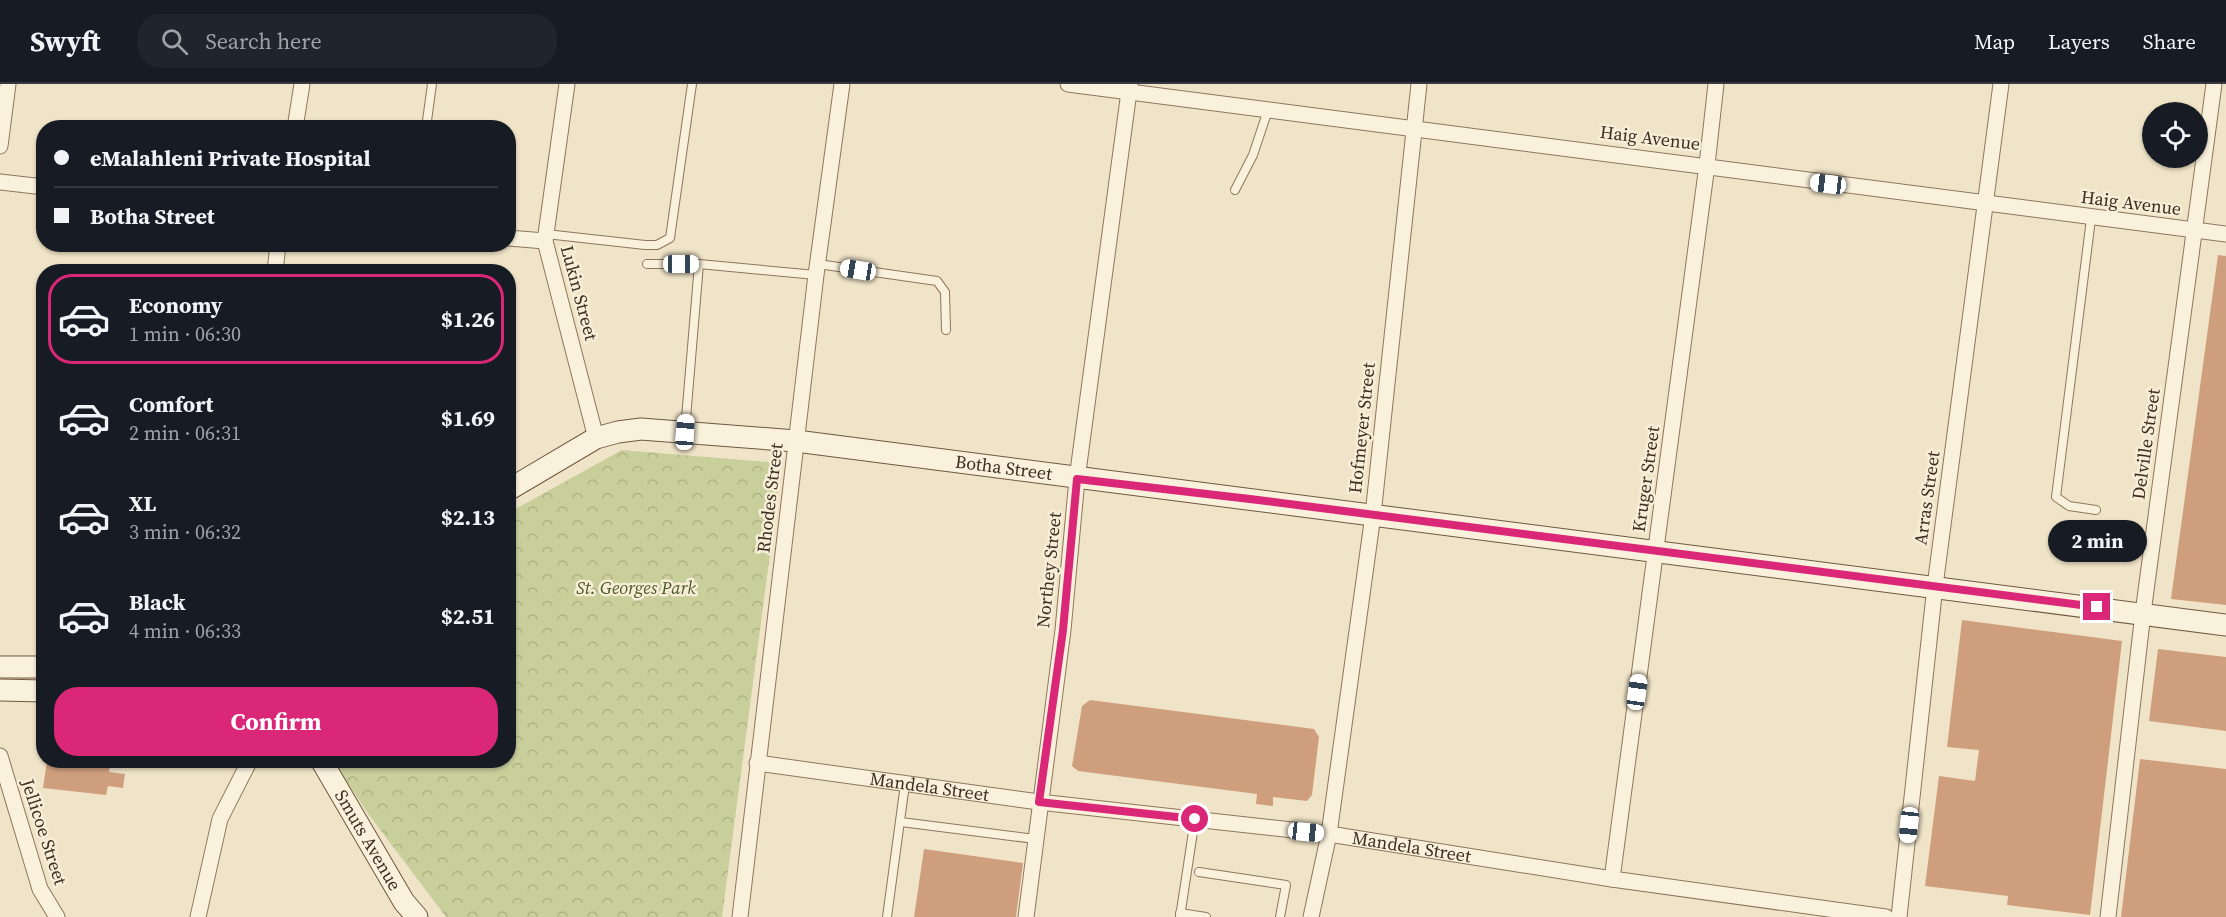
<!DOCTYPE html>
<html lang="en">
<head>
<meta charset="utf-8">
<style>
  :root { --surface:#171b24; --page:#20242c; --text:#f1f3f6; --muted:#9ea1a6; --line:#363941; --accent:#db2777 }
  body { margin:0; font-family:"Source Serif 4",serif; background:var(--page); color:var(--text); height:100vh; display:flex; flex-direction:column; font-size:22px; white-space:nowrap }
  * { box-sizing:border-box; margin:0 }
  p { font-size:20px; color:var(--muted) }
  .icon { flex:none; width:33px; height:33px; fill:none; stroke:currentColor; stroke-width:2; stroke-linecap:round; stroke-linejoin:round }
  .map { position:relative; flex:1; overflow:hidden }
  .details { position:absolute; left:36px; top:180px; width:480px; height:504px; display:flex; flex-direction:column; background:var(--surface); border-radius:24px; box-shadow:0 2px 4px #0004 }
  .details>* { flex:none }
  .guide { position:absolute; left:36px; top:36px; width:480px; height:132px; border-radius:24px; box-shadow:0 2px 4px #0004; display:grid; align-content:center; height:132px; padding:0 18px; background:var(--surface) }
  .fabs { position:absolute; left:2142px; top:18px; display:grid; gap:12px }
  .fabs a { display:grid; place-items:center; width:66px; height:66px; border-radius:50%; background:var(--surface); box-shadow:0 2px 4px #0004; font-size:30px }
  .end { position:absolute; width:27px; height:27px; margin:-14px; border:8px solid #db2777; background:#fff; box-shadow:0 0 0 3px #fff }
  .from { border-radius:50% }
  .bubble { position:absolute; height:42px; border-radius:21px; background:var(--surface); box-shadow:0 2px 4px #0004; font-size:20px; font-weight:700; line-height:42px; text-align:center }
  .car { position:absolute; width:18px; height:36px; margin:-18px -9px; border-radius:8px; box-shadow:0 0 4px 2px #0007; background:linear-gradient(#fff 24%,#345 0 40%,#fff 0 76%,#345 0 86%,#fff 0) }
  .guide b { display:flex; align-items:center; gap:21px; height:57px; font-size:22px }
  .guide b+b { border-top:2px solid var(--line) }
  .guide i { width:15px; height:15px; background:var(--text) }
  ul { padding:10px 0 0; list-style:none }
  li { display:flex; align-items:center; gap:18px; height:90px; margin:0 12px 9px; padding:0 6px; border:3px solid transparent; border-radius:24px }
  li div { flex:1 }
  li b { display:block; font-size:22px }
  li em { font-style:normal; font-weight:700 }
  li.current { border-color:var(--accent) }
  li>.icon { width:54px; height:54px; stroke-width:1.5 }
  .action { display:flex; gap:12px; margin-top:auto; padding:12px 18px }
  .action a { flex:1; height:69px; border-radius:24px; background:var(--accent); color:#fff; font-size:24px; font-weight:700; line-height:69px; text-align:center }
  header { display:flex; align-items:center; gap:36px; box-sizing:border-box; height:84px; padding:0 30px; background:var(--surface); border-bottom:2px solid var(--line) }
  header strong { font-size:28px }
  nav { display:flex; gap:33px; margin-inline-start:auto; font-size:21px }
  .search { width:420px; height:54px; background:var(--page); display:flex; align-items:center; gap:15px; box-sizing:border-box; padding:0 21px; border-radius:24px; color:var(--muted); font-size:22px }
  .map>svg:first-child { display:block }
  .forest { fill:url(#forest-crowns) }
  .building { fill:#cf9f7d }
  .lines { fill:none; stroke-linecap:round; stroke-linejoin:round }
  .service-casing { stroke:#8d765c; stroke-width:10 }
  .minor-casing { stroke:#8d765c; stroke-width:17 }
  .secondary-casing { stroke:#6f573f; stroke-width:23 }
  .service { stroke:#faf1dc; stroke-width:8 }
  .minor { stroke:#faf1dc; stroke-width:15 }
  .secondary { stroke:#faf1dc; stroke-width:21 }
  .route { stroke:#db2777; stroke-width:8 }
  .labels { text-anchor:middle; stroke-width:5; stroke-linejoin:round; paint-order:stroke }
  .street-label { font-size:18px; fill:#3d2e20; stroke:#f7eed8 }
  .park-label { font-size:18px; font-style:italic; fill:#4d5a26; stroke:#f7eed8 }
</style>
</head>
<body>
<header>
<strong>Swyft</strong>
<div class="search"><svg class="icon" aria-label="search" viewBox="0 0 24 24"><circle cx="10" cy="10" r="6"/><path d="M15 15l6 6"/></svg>Search here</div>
<nav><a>Map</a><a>Layers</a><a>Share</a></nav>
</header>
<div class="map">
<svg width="2226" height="833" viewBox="0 0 2226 833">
  <defs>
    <pattern id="forest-crowns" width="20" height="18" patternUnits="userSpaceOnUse" patternTransform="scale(1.5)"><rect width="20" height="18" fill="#c9cf9b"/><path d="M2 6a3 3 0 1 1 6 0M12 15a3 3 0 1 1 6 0" fill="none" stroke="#aeb285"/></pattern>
  </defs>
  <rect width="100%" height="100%" fill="#f0e4c8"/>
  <path class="forest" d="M622 366 768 378 781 387 722 833H446L369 731 333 677 508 676V429Z"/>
  <g class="building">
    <path d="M2218 171 2226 172V521L2171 515Z"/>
    <path d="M1962 536 2122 557 2090 831 2007 821 2008 812 1925 802 1939 692 1975 697 1979 666 1947 663Z"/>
    <path d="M2158 565 2226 573V647L2149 637Z"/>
    <path d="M1090 616 1314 645 1319 653 1312 711 1307 717 1273 713V722L1256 720 1257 710 1078 687 1072 682 1082 622Z"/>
    <path d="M2140 675 2226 685V833H2121Z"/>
    <path d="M98 676H111L109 688 125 690 123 704 108 702 106 711 43 704 47 677 97 683Z"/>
    <path d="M924 765 1023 779 1016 833H914Z"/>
  </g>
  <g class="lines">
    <g class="service-casing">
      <g id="service">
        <path d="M426 44 432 0"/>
        <path d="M1235 106 1253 71 1268 26"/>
        <path d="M2091 135 2056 413 2069 422 2096 426"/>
        <path d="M546 150 645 161H657L670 154 692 0"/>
        <path d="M647 180H699L816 191"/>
        <path d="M818 180 937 197 945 208 946 246"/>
        <path d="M685 346 699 180"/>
        <path d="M901 738 1035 755"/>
        <path d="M1199 788 1286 801 1280 833"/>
        <path d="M1180 829 1206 833"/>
        <path d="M887 833 905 700"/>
        <path d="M1180 833 1195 735"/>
      </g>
    </g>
    <g class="minor-casing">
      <g id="minor">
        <path d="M567 0 545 157 596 354"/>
        <path d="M1068 0 2226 150"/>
        <path d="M295 44 302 0"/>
        <path d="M0 62 8 0"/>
        <path d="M0 98 44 103"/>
        <path d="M508 154 545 157"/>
        <path d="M275 188 278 160"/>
        <path d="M0 672 40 805 57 833"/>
        <path id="s1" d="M757 679 1039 718 1329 750 1612 795 1886 833"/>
        <path d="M1612 795 1707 81 1716 0"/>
        <path d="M198 833 220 735 250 676"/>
        <path d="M740 833 816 191 842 0"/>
        <path d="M1026 833 1063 546 1077 395 1130 0"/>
        <path d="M1311 833 1329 750 1373 431 1419 0"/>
        <path d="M1899 833 1935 502 2001 0"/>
        <path d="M2108 833 2143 529 2214 0"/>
      </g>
    </g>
    <g class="secondary-casing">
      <g id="secondary">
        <path id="s2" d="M508 406 596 354 618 348 641 345 796 357 2226 541"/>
        <path d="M0 583H44"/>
        <path d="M0 606 44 607"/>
        <path id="s3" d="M321 676 404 818 417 833"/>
      </g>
    </g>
    <use href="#service" class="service"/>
    <use href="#minor" class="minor"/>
    <use href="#secondary" class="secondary"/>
  </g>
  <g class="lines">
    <path class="route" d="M1195 735 1039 718 1063 546 1077 395 1250 415 2097 523"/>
  </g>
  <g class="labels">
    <g class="street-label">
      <text transform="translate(1650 54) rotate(7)" y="6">Haig Avenue</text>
      <text transform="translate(2131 119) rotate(7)" y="6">Haig Avenue</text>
      <text transform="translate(579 209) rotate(75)" y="6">Lukin Street</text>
      <text transform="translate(1362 344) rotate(-84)" y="6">Hofmeyer Street</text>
      <text transform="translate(2146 360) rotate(-82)" y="6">Delville Street</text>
      <text dy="6" stroke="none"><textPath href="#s2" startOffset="513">Botha Street</textPath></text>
      <text transform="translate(1646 395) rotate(-82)" y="6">Kruger Street</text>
      <text transform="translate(770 414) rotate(-83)" y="6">Rhodes Street</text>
      <text transform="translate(1927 414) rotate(-82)" y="6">Arras Street</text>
      <text transform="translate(1049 486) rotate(-84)" y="6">Northey Street</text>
      <text dy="6" stroke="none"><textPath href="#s1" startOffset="174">Mandela Street</textPath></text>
      <text transform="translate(44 748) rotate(72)" y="6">Jellicoe Street</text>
      <text dy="6" stroke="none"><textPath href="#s3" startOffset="93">Smuts Avenue</textPath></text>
      <text dy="6" stroke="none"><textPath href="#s1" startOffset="660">Mandela Street</textPath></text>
    </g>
    <g class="park-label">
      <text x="636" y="510">St. Georges Park</text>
    </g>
  </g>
</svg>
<div class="fabs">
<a><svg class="icon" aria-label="locate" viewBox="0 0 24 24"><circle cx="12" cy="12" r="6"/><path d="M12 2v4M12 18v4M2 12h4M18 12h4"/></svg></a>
</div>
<i class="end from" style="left:1195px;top:735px"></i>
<i class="end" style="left:2097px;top:523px"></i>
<div class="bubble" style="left:2048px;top:436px;width:99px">2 min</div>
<i class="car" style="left:1828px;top:100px;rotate:277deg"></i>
<i class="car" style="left:681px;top:180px;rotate:90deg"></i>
<i class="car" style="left:858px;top:186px;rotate:279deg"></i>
<i class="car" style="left:685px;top:348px;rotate:4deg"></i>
<i class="car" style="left:1637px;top:608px;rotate:8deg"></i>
<i class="car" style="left:1909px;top:741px;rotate:186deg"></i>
<i class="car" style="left:1306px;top:748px;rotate:96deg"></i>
<div class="guide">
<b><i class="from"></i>eMalahleni Private Hospital</b>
<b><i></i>Botha Street</b>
</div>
<section class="details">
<ul>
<li class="current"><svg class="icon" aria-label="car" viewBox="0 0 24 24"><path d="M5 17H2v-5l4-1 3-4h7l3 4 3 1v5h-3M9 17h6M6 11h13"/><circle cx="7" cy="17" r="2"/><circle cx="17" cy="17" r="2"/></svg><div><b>Economy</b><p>1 min · 06:30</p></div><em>$1.26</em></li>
<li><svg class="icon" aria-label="car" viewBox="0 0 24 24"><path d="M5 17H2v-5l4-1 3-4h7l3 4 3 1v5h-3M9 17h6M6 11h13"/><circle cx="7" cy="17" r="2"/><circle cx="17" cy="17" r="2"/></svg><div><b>Comfort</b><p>2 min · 06:31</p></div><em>$1.69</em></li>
<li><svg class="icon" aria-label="car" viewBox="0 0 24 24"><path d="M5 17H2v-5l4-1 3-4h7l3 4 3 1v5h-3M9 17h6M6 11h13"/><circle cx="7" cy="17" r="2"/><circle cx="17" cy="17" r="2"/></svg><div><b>XL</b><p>3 min · 06:32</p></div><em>$2.13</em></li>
<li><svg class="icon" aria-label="car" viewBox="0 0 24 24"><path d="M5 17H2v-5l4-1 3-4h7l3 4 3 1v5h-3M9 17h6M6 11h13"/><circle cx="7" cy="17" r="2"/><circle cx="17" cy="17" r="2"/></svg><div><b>Black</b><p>4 min · 06:33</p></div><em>$2.51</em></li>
</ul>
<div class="action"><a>Confirm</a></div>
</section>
</div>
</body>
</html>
